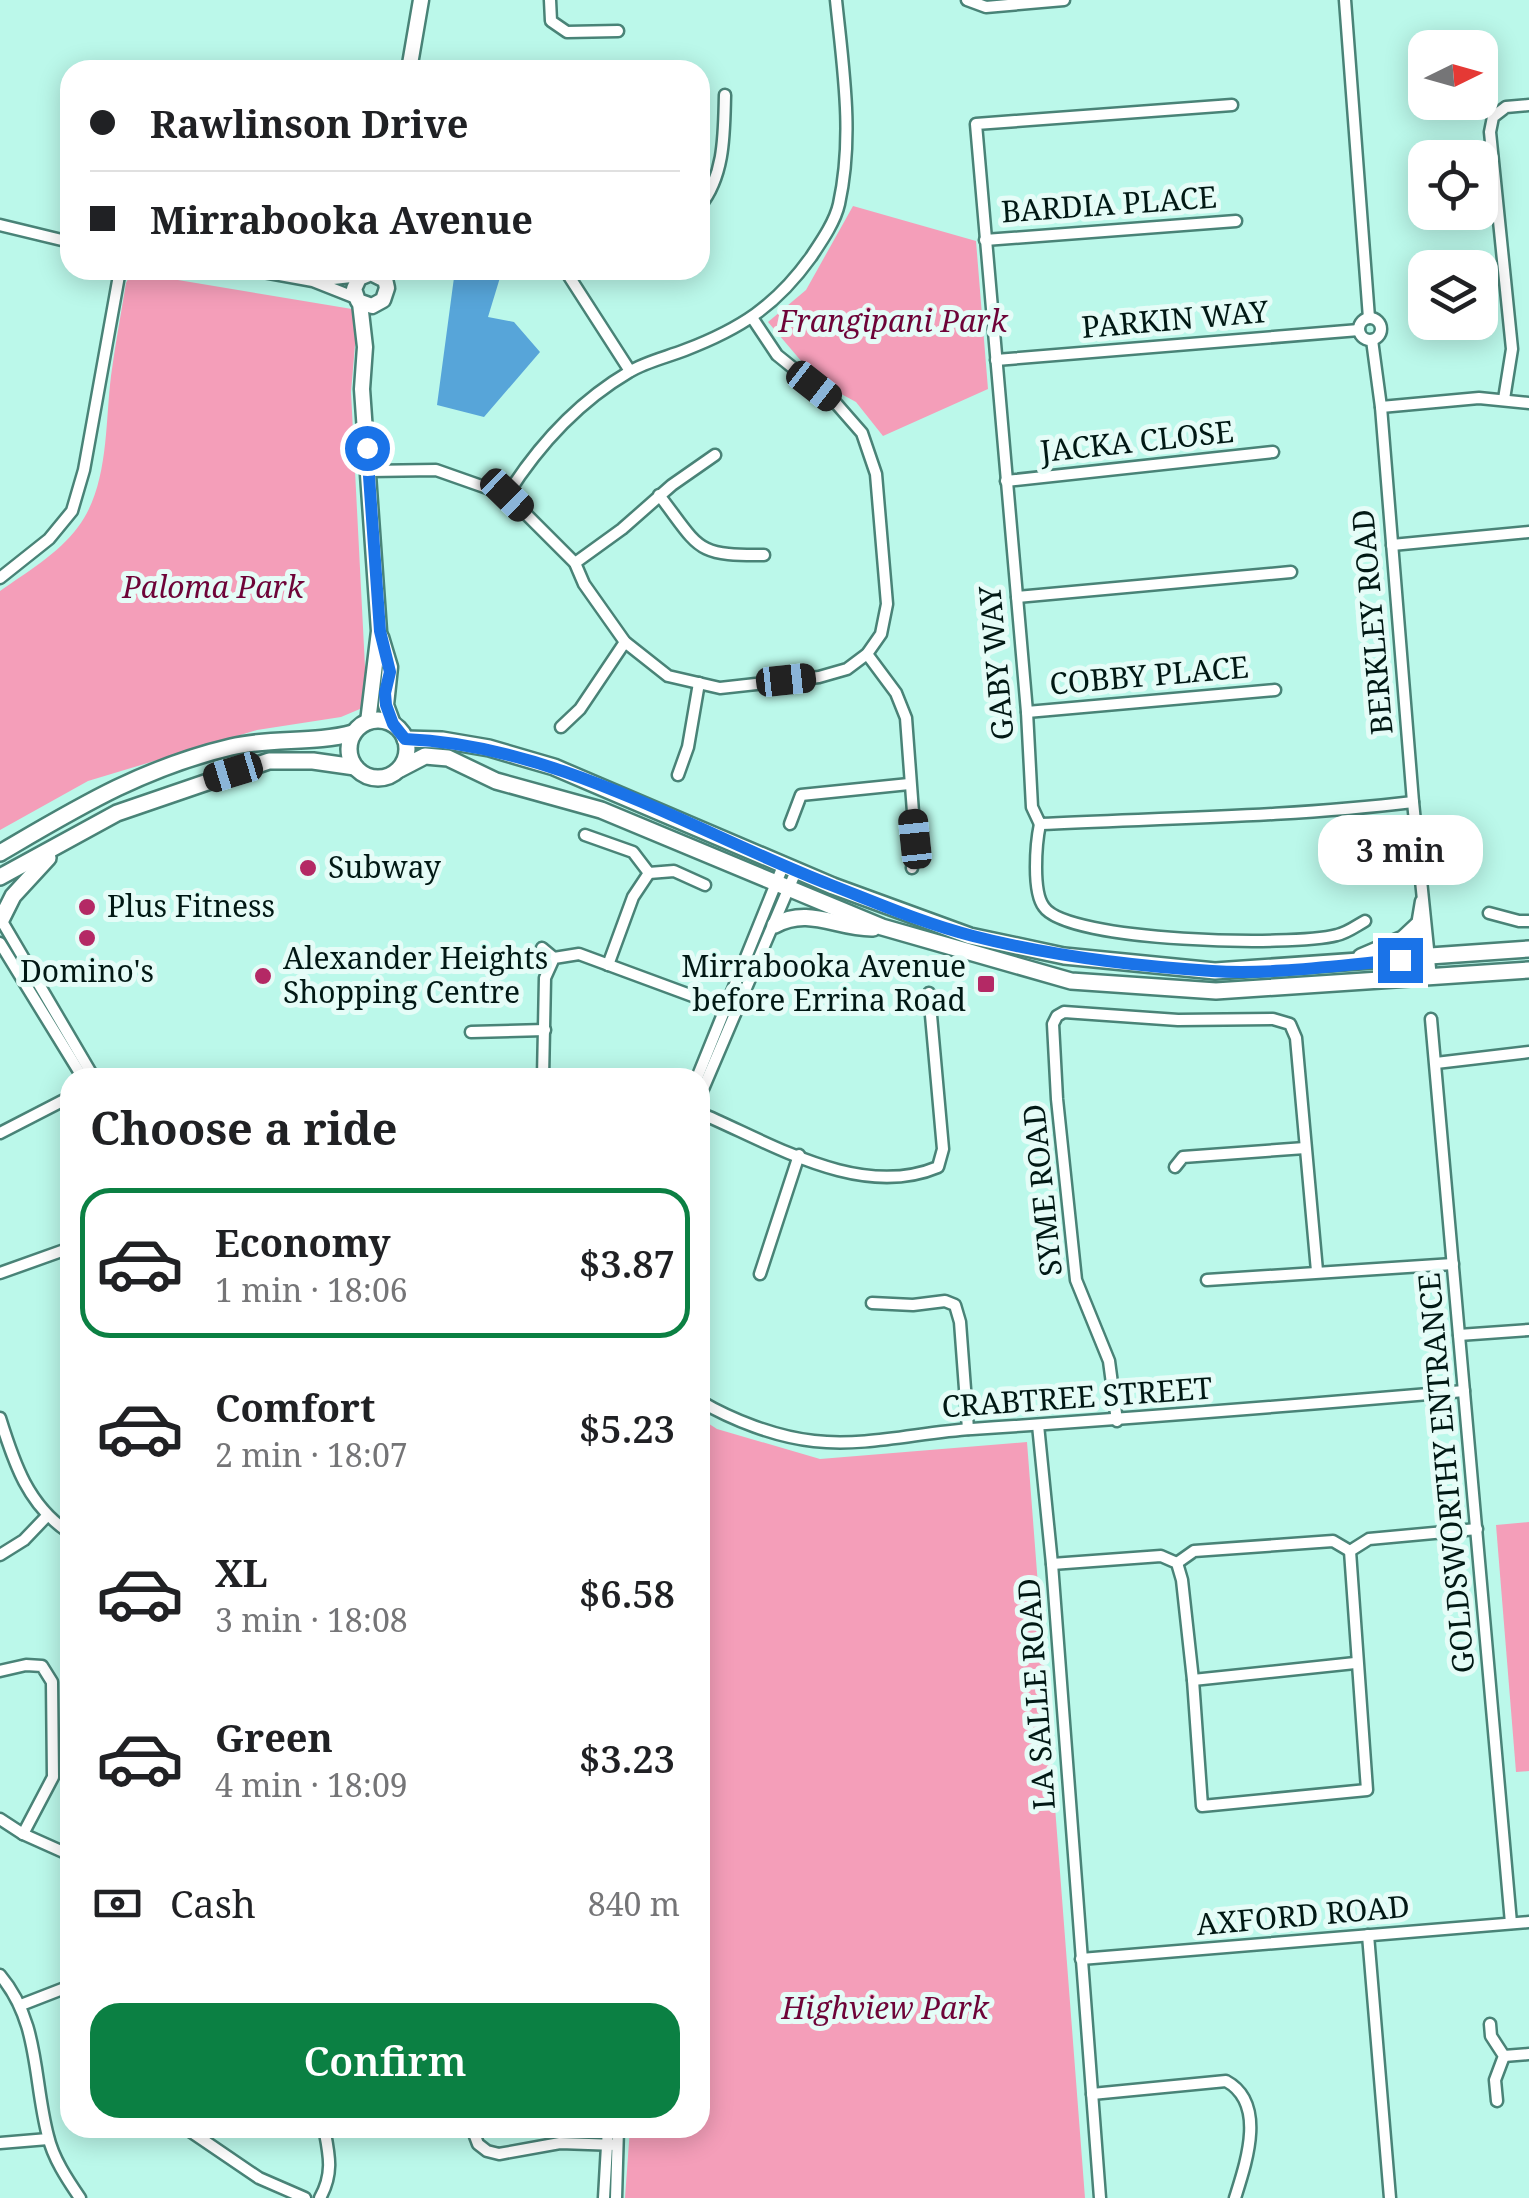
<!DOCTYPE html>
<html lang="en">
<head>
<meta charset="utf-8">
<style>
  :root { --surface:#fff; --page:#f2f2f2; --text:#202124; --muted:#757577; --line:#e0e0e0; --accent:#0b8043 }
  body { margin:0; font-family:"Noto Serif",serif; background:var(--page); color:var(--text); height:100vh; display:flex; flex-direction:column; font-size:38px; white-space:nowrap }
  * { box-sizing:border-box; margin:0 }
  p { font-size:32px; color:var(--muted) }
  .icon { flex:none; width:55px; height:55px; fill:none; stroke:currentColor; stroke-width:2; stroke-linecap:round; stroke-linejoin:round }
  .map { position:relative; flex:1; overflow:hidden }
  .details { position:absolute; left:60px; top:1068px; width:650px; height:1070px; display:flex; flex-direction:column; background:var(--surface); border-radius:30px; box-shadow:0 5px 25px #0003 }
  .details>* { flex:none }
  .guide { position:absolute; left:60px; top:60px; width:650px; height:220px; border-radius:30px; box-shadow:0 5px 25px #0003; display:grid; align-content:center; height:220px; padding:0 30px; background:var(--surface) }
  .needle { width:65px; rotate:85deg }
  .tools { position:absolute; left:1408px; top:30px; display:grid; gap:20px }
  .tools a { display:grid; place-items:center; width:90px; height:90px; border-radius:20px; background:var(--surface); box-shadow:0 5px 25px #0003; font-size:50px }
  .end { position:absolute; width:45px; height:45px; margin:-22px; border:12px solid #1a73e8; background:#fff; box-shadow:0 0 0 5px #fff }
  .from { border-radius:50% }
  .bubble { position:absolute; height:70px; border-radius:30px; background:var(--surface); box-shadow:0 5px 25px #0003; font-size:32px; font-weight:600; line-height:70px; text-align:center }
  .car { position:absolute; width:30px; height:60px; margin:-30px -15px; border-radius:12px; box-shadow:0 0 8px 2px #0007; background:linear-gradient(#222 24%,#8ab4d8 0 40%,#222 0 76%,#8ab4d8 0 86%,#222 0) }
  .guide b { display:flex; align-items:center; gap:35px; height:95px; font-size:38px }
  .guide b+b { border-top:2px solid var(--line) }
  .guide i { width:25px; height:25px; background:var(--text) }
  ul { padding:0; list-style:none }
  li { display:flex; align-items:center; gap:30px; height:150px; margin:0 20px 15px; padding:0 10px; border:5px solid transparent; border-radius:30px }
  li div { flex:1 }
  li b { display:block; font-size:38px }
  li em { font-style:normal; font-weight:600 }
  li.active { border-color:var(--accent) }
  li>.icon { width:90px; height:90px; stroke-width:1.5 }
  h2 { padding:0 30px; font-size:45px; line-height:120px }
  .pay { display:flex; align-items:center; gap:25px; height:110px; padding:0 30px; font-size:38px }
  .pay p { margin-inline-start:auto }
  .button { display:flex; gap:20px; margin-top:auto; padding:20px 30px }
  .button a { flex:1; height:115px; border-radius:30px; background:var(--accent); color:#fff; font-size:40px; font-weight:600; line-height:115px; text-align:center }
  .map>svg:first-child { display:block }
  .green { fill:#f49eb9 }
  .water { fill:#57a5d9 }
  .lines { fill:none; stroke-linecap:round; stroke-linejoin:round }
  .street-casing { stroke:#498377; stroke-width:15 }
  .secondary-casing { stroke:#498377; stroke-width:19 }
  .primary-casing { stroke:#498377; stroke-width:20 }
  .street { stroke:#fff; stroke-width:10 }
  .secondary { stroke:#fff; stroke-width:14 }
  .primary { stroke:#fff; stroke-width:15 }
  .route { stroke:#1a73e8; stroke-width:12 }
  .poi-dot { fill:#b42965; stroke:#e5fcf7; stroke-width:4 }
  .labels { text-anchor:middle; stroke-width:10; stroke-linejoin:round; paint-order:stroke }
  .street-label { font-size:30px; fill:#011814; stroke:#e5fcf7 }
  .park-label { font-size:30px; font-style:italic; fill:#6e0438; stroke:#e5fcf7 }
  .poi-label { font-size:30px; fill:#011814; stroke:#e5fcf7; text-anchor:start }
</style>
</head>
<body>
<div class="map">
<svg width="1529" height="2198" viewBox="0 0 1529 2198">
  <rect width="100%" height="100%" fill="#bbf8ea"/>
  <g class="green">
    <path d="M853 206 976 241 988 389 883 436 856 402 819 382 768 322 806 290Z"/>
    <path d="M142 274 358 310 351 392 367 706 341 717 257 730 88 781 0 830V591C27 572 58 554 78 527 109 486 105 424 111 376 115 345 121 314 126 283L128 279Z"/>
    <path d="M700 1418 717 1429 820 1459 1027 1442 1085 2198H625L630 2128H700Z"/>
    <path d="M1529 1522V1771L1516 1772 1496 1525Z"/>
  </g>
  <path class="water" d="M455 270 502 271 488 317 514 322 540 352 484 417 437 405Z"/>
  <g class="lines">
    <g class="street-casing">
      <g id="street">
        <path d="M550 0 551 21 567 32 618 31"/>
        <path d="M967 0 986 7 1064 0"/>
        <path d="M1345 0 1369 318"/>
        <path d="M1232 105 976 124 1027 712 1032 807 1040 824C1164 818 1289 817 1413 802"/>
        <path d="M700 206C725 175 724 133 725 95"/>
        <path d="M0 225 70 242"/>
        <path d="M985 240 1236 221"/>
        <path d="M252 270 313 281 356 298"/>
        <path d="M565 270 630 371"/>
        <path d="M314 281 361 276"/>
        <circle cx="1370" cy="329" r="11"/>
        <path d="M1372 340 1381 407 1413 802 1431 978"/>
        <path d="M996 360 1359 330"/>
        <path d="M1504 399 1512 349 1490 132 1493 117 1506 107 1529 105"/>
        <path d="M1381 407 1479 398 1529 403"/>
        <path d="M369 471 436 470 507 495 575 563 584 584 625 642 668 676 720 688 819 677 847 669 867 654 881 634 887 604 876 474 862 433 834 401 777 355 753 319"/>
        <path d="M1006 481 1273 452"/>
        <path d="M507 495C538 446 578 402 629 372 645 362 667 357 685 350 740 329 776 306 811 257 821 242 835 222 839 204 854 136 843 68 836 0"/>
        <path d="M659 495C700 548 694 556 764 555"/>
        <path d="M1392 545 1529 532"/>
        <path d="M575 563 622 529 672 485 715 455"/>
        <path d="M0 578 49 539 72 511 84 470 120 270"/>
        <path d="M1017 597 1291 572"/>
        <path d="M867 654 896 693 906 718 915 839 912 868"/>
        <path d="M1027 712 1275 690"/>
        <path d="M561 727 580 709 625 642"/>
        <path d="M678 775 688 747 699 683"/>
        <path d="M790 824 801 795 909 784"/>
        <path d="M1040 824C1036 843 1032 892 1044 907 1068 942 1293 947 1337 935 1347 933 1356 926 1365 921"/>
        <path d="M585 835 633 852 649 873 674 871 705 885"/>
        <path d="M1421 901 1418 919 1422 979"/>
        <path d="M1489 913 1519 921H1529"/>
        <path d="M0 918 94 1078"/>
        <path d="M0 943 83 1078"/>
        <path d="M542 948 554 958"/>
        <path d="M608 965 633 897 649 873"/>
        <path d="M1431 1019 1511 1923"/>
        <path d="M471 1032 545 1030"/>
        <path d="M1436 1063 1529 1052"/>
        <path d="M543 1078 545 978 554 958 579 954 736 1012"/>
        <path d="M697 1078 783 866"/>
        <path d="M700 1096 796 871"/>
        <path d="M700 1113C771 1143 860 1200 938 1167L943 1149 929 993"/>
        <path d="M0 1133 70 1097"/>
        <path d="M1175 1167 1183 1157 1305 1148"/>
        <path d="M0 1273 70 1248"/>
        <path d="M760 1274 799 1155"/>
        <path d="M1207 1280 1453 1264"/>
        <path d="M872 1303 913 1305 945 1301 955 1305 960 1322 968 1429"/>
        <path d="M1459 1335 1529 1330"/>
        <path d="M700 1401C732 1420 776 1437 814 1441 867 1447 920 1432 972 1429 1137 1418 1300 1405 1464 1391"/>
        <path d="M0 1418C14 1463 28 1506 70 1533"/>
        <path d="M1117 1421 1109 1361 1076 1280 1057 1099 1053 1024 1057 1016 1064 1012 1178 1020 1273 1019 1290 1024 1296 1038 1317 1271"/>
        <path d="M1038 1425 1052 1564 1100 2198"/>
        <path d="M0 1555 24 1540 47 1516"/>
        <path d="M1177 1563 1194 1551 1333 1541 1350 1551"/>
        <path d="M1052 1564 1161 1556 1177 1563 1182 1580 1193 1680 1202 1806 1367 1790 1350 1551 1369 1539 1477 1529"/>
        <path d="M0 1671 26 1665 42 1666 52 1682 53 1777 23 1834"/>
        <path d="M1193 1680 1355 1663"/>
        <path d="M0 1819 23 1834 70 1855"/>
        <path d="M1368 1935 1390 2198"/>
        <path d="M1081 1959 1529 1922"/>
        <path d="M0 1975C40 2022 33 2080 48 2136 53 2158 67 2179 80 2198"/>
        <path d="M21 2005 70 1986"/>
        <path d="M1490 2024 1491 2036 1504 2056 1495 2080 1497 2101"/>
        <path d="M1504 2056 1529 2054"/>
        <path d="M1092 2094 1226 2081C1267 2103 1246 2163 1235 2198"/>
        <path d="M472 2128 478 2144 487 2151 499 2154 560 2143 617 2145"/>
        <path d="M187 2129 259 2178 305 2198"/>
        <path d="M0 2143 48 2139"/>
        <path d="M320 2198C334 2173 329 2154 324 2128"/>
        <path d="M604 2198 608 2128"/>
        <path d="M616 2198 618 2128"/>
      </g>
    </g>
    <g class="secondary-casing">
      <g id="secondary">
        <path d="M409 70 421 0"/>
        <path d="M383 279 371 273 359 278 354 289 358 301 372 306 383 300 387 288 383 270"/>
        <path d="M360 303 365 347 362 389 379 631 368 722"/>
        <path d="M381 637 390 667 386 705 393 724"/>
      </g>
    </g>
    <g class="primary-casing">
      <g id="primary">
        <circle cx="378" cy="749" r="29"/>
        <path d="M405 739 442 740 489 748 554 767 833 886 970 936 1064 956 1215 971 1529 949"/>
        <path d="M400 769 425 756 448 758 496 781 601 810 882 927 1071 981 1216 991 1529 970"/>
        <path d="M0 853C77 808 142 768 231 747 272 737 313 744 353 733"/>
        <path d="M0 877 117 813 269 761H313L355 767"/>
        <path d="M1 920 13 896 48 858"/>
        <path d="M775 925C809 906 838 929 873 928"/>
        <path d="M1361 957 1403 939 1418 925"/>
      </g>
    </g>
    <use href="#street" class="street"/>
    <use href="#secondary" class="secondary"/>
    <use href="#primary" class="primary"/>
  </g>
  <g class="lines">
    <path class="route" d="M367 448 380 631 390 672 385 693 386 705 393 724 405 739C557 745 692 831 831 885 877 903 925 924 973 936 1051 956 1132 966 1212 971 1273 975 1339 965 1400 960"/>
  </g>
  <g class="poi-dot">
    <circle cx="308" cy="868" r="10"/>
    <circle cx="87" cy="907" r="10"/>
    <circle cx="87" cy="938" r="10"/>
    <circle cx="263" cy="976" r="10"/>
    <rect x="976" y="974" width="20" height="20" rx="5"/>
  </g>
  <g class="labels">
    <g class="street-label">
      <text transform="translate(1109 205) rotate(-4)" y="10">BARDIA PLACE</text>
      <text transform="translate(1175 320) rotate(-5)" y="10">PARKIN WAY</text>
      <text transform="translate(1137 442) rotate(-6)" y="10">JACKA CLOSE</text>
      <text transform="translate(1373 622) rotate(-95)" y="10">BERKLEY ROAD</text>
      <text transform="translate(997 663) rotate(-95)" y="10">GABY WAY</text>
      <text transform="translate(1149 676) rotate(-5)" y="10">COBBY PLACE</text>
      <text transform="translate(1043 1190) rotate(-96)" y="10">SYME ROAD</text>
      <text transform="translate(1077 1398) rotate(-4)" y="10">CRABTREE STREET</text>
      <text transform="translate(1447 1473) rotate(-95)" y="10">GOLDSWORTHY ENTRANCE</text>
      <text transform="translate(1037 1694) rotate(-94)" y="10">LA SALLE ROAD</text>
      <text transform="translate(1303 1916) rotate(-5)" y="10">AXFORD ROAD</text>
    </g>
    <g class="park-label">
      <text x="893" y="332">Frangipani Park</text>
      <text x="213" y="598">Paloma Park</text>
      <text x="885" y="2019">Highview Park</text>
    </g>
    <g class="poi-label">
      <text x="328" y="878">Subway</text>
      <text x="107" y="917">Plus Fitness</text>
      <text x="283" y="969">Alexander Heights<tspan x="283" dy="34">Shopping Centre</tspan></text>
      <text x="966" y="977" text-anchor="end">Mirrabooka Avenue<tspan x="966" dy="34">before Errina Road</tspan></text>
      <text x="87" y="982" text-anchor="middle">Domino's</text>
    </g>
  </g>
</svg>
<div class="tools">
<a><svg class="needle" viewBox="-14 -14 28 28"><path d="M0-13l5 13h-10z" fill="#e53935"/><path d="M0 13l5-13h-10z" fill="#757577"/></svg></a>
<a><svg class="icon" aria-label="locate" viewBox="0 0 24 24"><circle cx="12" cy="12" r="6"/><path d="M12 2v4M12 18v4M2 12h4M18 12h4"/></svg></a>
<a><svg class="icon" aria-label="layers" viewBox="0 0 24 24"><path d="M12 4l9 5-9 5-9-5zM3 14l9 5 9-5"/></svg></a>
</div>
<i class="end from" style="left:367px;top:448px"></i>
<i class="end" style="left:1400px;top:960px"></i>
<div class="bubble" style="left:1318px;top:815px;width:165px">3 min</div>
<i class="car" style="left:814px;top:386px;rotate:128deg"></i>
<i class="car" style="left:507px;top:495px;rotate:134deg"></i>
<i class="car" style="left:786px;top:680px;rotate:84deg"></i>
<i class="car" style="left:233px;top:772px;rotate:253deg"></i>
<i class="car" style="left:915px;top:839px;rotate:354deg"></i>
<div class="guide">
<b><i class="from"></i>Rawlinson Drive</b>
<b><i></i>Mirrabooka Avenue</b>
</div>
<section class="details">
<h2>Choose a ride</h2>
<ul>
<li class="active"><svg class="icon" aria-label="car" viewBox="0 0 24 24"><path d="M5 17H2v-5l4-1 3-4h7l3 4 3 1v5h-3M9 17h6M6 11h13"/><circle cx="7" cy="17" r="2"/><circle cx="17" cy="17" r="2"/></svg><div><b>Economy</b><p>1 min · 18:06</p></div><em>$3.87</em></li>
<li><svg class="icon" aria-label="car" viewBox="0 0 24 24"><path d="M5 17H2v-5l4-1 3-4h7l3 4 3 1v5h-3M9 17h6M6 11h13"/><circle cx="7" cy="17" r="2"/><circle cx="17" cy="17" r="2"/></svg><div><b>Comfort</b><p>2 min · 18:07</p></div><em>$5.23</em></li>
<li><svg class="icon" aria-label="car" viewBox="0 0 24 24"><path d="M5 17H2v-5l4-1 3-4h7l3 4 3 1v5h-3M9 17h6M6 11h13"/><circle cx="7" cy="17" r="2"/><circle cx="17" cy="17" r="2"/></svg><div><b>XL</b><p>3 min · 18:08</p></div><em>$6.58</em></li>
<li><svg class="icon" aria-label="car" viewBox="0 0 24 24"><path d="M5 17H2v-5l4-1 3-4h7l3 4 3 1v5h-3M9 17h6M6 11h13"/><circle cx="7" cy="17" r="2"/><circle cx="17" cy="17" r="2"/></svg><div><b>Green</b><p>4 min · 18:09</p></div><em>$3.23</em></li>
</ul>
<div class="pay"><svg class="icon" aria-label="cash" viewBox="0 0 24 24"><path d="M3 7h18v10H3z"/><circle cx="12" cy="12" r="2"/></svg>Cash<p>840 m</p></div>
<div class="button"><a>Confirm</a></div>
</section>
</div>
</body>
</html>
